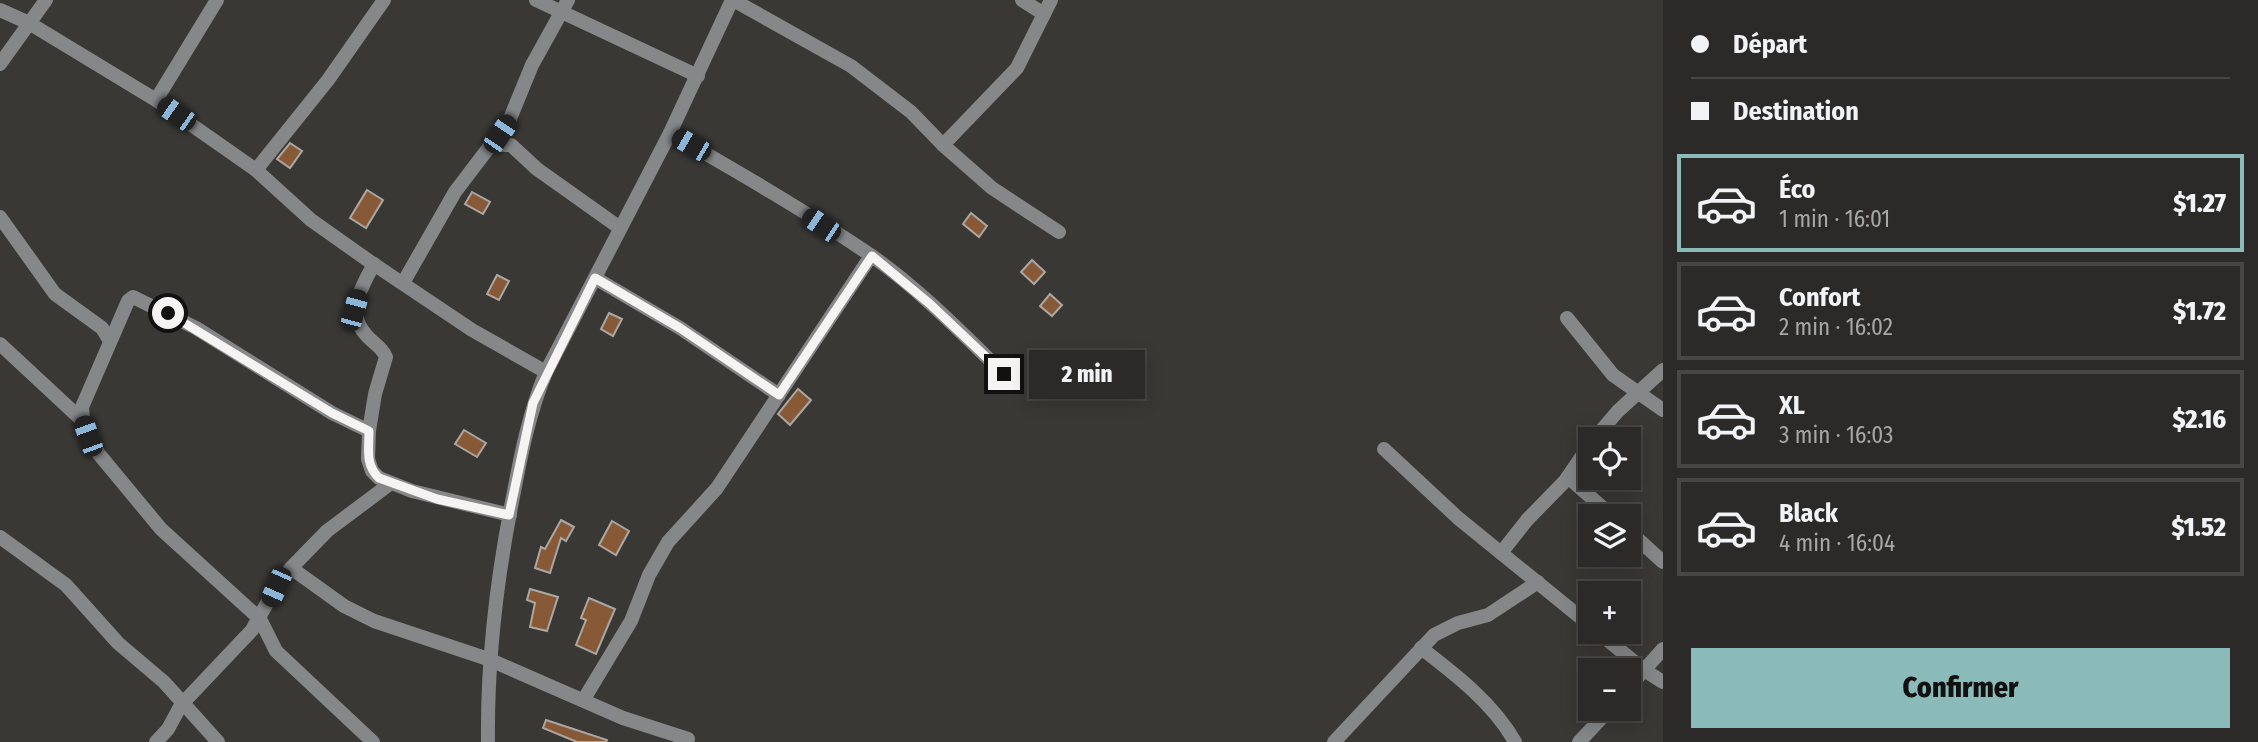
<!DOCTYPE html>
<html lang="fr">
<head>
<meta charset="utf-8">
<style>
  :root { --surface:#2b2a28; --page:#333230; --text:#f1f3f6; --muted:#a6a7a8; --line:#474645; --accent:#8bbbb9 }
  body { margin:0; font-family:"Fira Sans Condensed",sans-serif; background:var(--page); color:var(--text); height:100vh; display:flex; flex-direction:column; font-size:26px; white-space:nowrap }
  * { box-sizing:border-box; margin:0 }
  p { font-size:23px; color:var(--muted) }
  .icon { flex:none; width:38px; height:38px; fill:none; stroke:currentColor; stroke-width:2; stroke-linecap:round; stroke-linejoin:round }
  .map { position:relative; flex:1; overflow:hidden }
  .sheet { display:flex; flex-direction:column; background:var(--surface); width:595px }
  .sheet>* { flex:none }
  .top-card { display:grid; align-content:center; height:154px; padding:0 28px; background:var(--surface) }
  .buttons { position:absolute; left:1578px; top:427px; display:grid; gap:14px }
  .buttons a { display:grid; place-items:center; width:63px; height:63px; border-radius:0px; background:var(--surface); box-shadow:0 4px 18px #0003,0 0 0 2px var(--line); font-size:35px }
  .end { position:absolute; width:32px; height:32px; margin:-16px; border:9px solid #f5f4f3; background:#111; box-shadow:0 0 0 4px #111 }
  .from { border-radius:50% }
  .bubble { position:absolute; height:49px; border-radius:0px; background:var(--surface); box-shadow:0 4px 18px #0003,0 0 0 2px var(--line); font-size:23px; font-weight:800; line-height:49px; text-align:center }
  .car { position:absolute; width:21px; height:42px; margin:-21px -10px; border-radius:9px; box-shadow:0 0 5px 2px #0007; background:linear-gradient(#222 24%,#8ab4d8 0 40%,#222 0 76%,#8ab4d8 0 86%,#222 0) }
  .top-card b { display:flex; align-items:center; gap:24px; height:66px; font-size:26px }
  .top-card b+b { border-top:2px solid var(--line) }
  .top-card i { width:18px; height:18px; background:var(--text) }
  ul { padding:0; list-style:none }
  li { display:flex; align-items:center; gap:21px; height:98px; margin:0 14px 10px; padding:0 14px; border:4px solid var(--line); border-radius:0px }
  li div { flex:1 }
  li b { display:block; font-size:26px }
  li em { font-style:normal; font-weight:800 }
  li.selected { border-color:var(--accent) }
  li>.icon { width:63px; height:63px; stroke-width:1.5 }
  .primary-button { display:flex; gap:14px; margin-top:auto; padding:14px 28px }
  .primary-button a { flex:1; height:80px; border-radius:0px; background:var(--accent); color:#111; font-size:28px; font-weight:800; line-height:80px; text-align:center }
  main { display:flex; flex:1; min-height:0 }
  .map>svg:first-child { display:block }
  .building { fill:#885937; stroke:#aaa7a4; stroke-width:2 }
  .lines { fill:none; stroke-linecap:round; stroke-linejoin:round }
  .minor { stroke:#858788; stroke-width:14 }
  .tertiary { stroke:#858788; stroke-width:14 }
  .route { stroke:#f5f4f3; stroke-width:9 }
</style>
</head>
<body>
<main>
<div class="map">
<svg width="1663" height="742" viewBox="0 0 1663 742">
  <rect width="100%" height="100%" fill="#393835"/>
  <g class="building">
    <path d="M290 143 302 151 290 168 277 159Z"/>
    <path d="M367 190 383 200 366 228 350 218Z"/>
    <path d="M472 192 490 202 483 214 465 204Z"/>
    <path d="M971 213 987 226 979 237 963 224Z"/>
    <path d="M1032 260 1045 272 1034 284 1021 272Z"/>
    <path d="M497 275 509 281 499 300 487 294Z"/>
    <path d="M1050 294 1062 305 1052 316 1040 306Z"/>
    <path d="M609 313 622 319 613 336 601 329Z"/>
    <path d="M798 389 811 400 790 425 778 414Z"/>
    <path d="M464 430 486 443 477 457 455 444Z"/>
    <path d="M561 520 574 527 566 541 561 538 550 573 535 568 541 547 545 549Z"/>
    <path d="M612 521 629 531 616 555 599 545Z"/>
    <path d="M530 589 558 597 547 631 530 627 535 603 527 600Z"/>
    <path d="M589 598 615 609 596 654 576 645 586 620 581 618Z"/>
    <path d="M546 720 607 740 606 742H577L543 728Z"/>
  </g>
  <g class="lines">
    <g class="minor">
      <path d="M536 0 698 76"/>
      <path d="M733 0 851 66 911 112 943 145 992 188 1059 232"/>
      <path d="M1022 0 1044 14"/>
      <path d="M0 10 29 23 156 100 256 170 311 220 369 261 472 330 546 372"/>
      <path d="M0 64 46 0"/>
      <path d="M156 100 217 0"/>
      <path d="M670 133C738 172 807 212 872 256 920 290 962 333 1004 374"/>
      <path d="M491 145H511L537 169 620 228"/>
      <path d="M943 145 1017 68 1051 0"/>
      <path d="M256 170 328 80 384 0"/>
      <path d="M0 217 55 294 102 328 110 341"/>
      <path d="M374 264C361 288 345 313 367 336 374 344 382 347 386 357L375 394 369 431 368 459 372 471 379 478 412 491 510 515"/>
      <path d="M595 278 680 328 779 395"/>
      <path d="M403 283 455 192 509 121 532 65 568 0"/>
      <path d="M1567 318 1613 375 1663 410"/>
      <path d="M0 344 83 421"/>
      <path d="M369 431 332 413 196 328 133 297 128 301 82 407 83 421 98 453 161 529 260 619 276 651 373 742"/>
      <path d="M1594 439 1618 411 1663 370"/>
      <path d="M1384 449 1458 518 1591 626"/>
      <path d="M1568 477 1612 516"/>
      <path d="M1629 531 1663 562"/>
      <path d="M0 537 66 585 118 643 164 682 218 742"/>
      <path d="M1501 553 1527 520 1565 481 1591 443"/>
      <path d="M291 568 344 606 374 621 488 659 623 718 688 739"/>
      <path d="M1598 632 1644 670 1663 682"/>
      <path d="M1421 648C1455 674 1494 704 1515 742"/>
      <path d="M1629 687 1663 649"/>
      <path d="M584 699 631 621 649 575 668 542 717 488 871 256"/>
      <path d="M156 742 168 729 181 705 252 630 276 587 291 568 327 531 391 483"/>
      <path d="M1334 742 1434 635 1458 623 1488 615 1538 582"/>
      <path d="M1579 742 1610 709"/>
    </g>
    <path class="tertiary" d="M488 742C487 662 496 585 511 507 520 460 528 415 546 372L670 133 732 0"/>
  </g>
  <g class="lines">
    <path class="route" d="M168 313 332 413 369 431C369 449 365 465 379 478L437 499 509 515 533 403 595 278 680 328 779 395 872 256 930 304 1004 374"/>
  </g>
</svg>
<div class="buttons">
<a><svg class="icon" aria-label="locate" viewBox="0 0 24 24"><circle cx="12" cy="12" r="6"/><path d="M12 2v4M12 18v4M2 12h4M18 12h4"/></svg></a>
<a><svg class="icon" aria-label="layers" viewBox="0 0 24 24"><path d="M12 4l9 5-9 5-9-5zM3 14l9 5 9-5"/></svg></a>
<a>+</a>
<a>−</a>
</div>
<i class="end from" style="left:168px;top:313px"></i>
<i class="end" style="left:1004px;top:374px"></i>
<div class="bubble" style="left:1029px;top:350px;width:116px">2 min</div>
<i class="car" style="left:176px;top:114px;rotate:305deg"></i>
<i class="car" style="left:500px;top:134px;rotate:34deg"></i>
<i class="car" style="left:691px;top:145px;rotate:300deg"></i>
<i class="car" style="left:821px;top:225px;rotate:304deg"></i>
<i class="car" style="left:354px;top:310px;rotate:15deg"></i>
<i class="car" style="left:88px;top:436px;rotate:340deg"></i>
<i class="car" style="left:276px;top:587px;rotate:204deg"></i>
</div>
<section class="sheet">
<div class="top-card">
<b><i class="from"></i>Départ</b>
<b><i></i>Destination</b>
</div>
<ul>
<li class="selected"><svg class="icon" aria-label="car" viewBox="0 0 24 24"><path d="M5 17H2v-5l4-1 3-4h7l3 4 3 1v5h-3M9 17h6M6 11h13"/><circle cx="7" cy="17" r="2"/><circle cx="17" cy="17" r="2"/></svg><div><b>Éco</b><p>1 min · 16:01</p></div><em>$1.27</em></li>
<li><svg class="icon" aria-label="car" viewBox="0 0 24 24"><path d="M5 17H2v-5l4-1 3-4h7l3 4 3 1v5h-3M9 17h6M6 11h13"/><circle cx="7" cy="17" r="2"/><circle cx="17" cy="17" r="2"/></svg><div><b>Confort</b><p>2 min · 16:02</p></div><em>$1.72</em></li>
<li><svg class="icon" aria-label="car" viewBox="0 0 24 24"><path d="M5 17H2v-5l4-1 3-4h7l3 4 3 1v5h-3M9 17h6M6 11h13"/><circle cx="7" cy="17" r="2"/><circle cx="17" cy="17" r="2"/></svg><div><b>XL</b><p>3 min · 16:03</p></div><em>$2.16</em></li>
<li><svg class="icon" aria-label="car" viewBox="0 0 24 24"><path d="M5 17H2v-5l4-1 3-4h7l3 4 3 1v5h-3M9 17h6M6 11h13"/><circle cx="7" cy="17" r="2"/><circle cx="17" cy="17" r="2"/></svg><div><b>Black</b><p>4 min · 16:04</p></div><em>$1.52</em></li>
</ul>
<div class="primary-button"><a>Confirmer</a></div>
</section>
</main>
</body>
</html>
